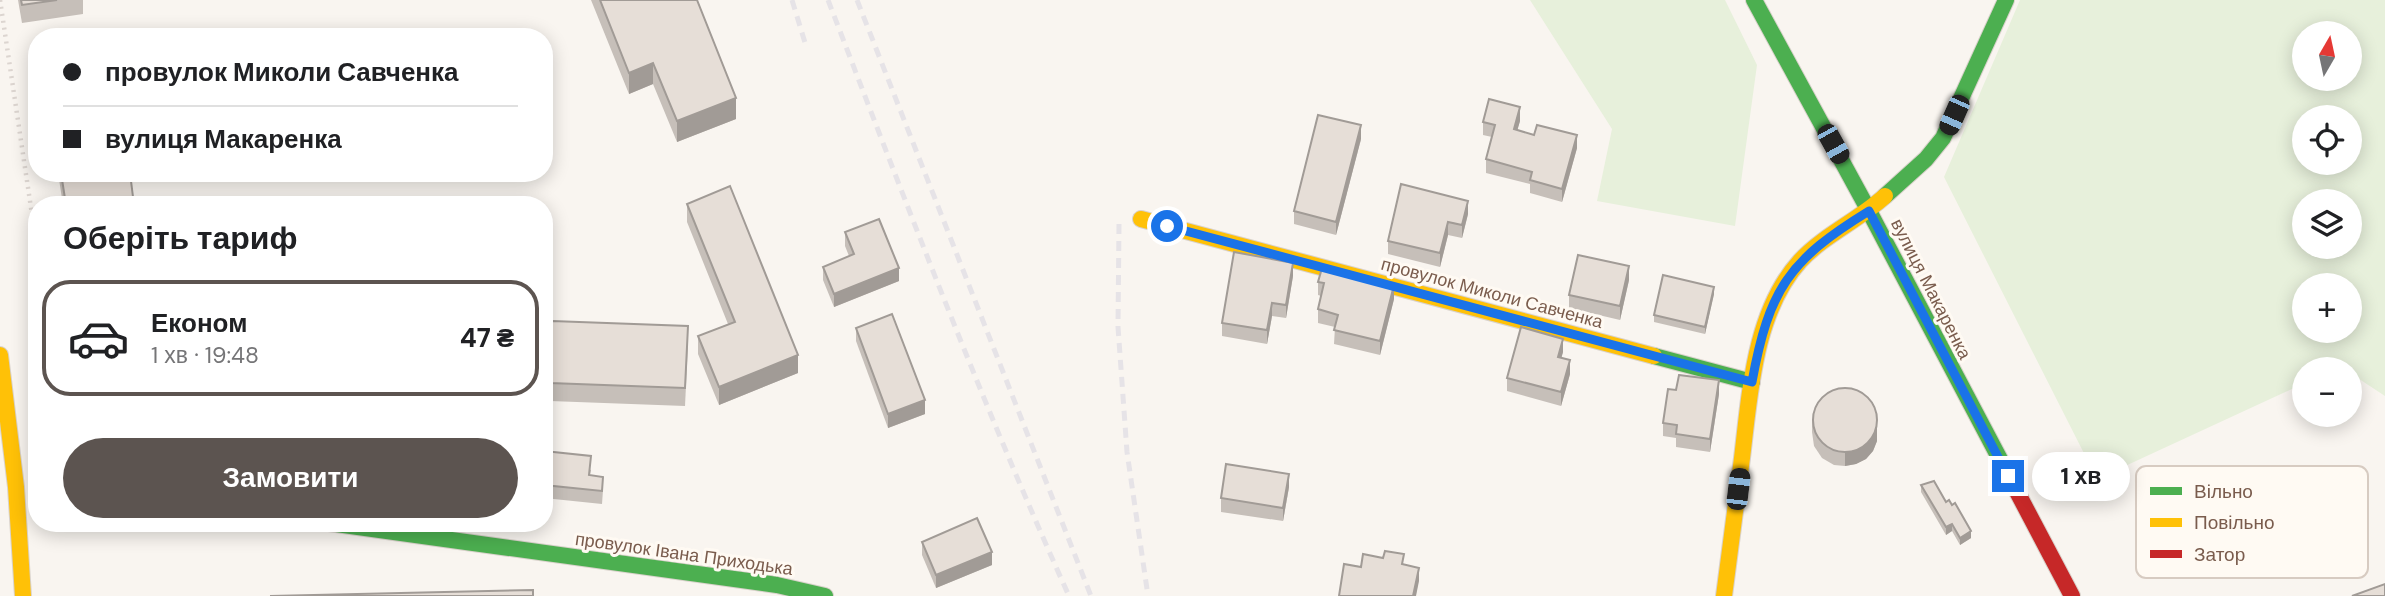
<!DOCTYPE html>
<html lang="uk">
<head>
<meta charset="utf-8">
<style>
  :root { --surface:#fff; --page:#f2f2f2; --text:#202124; --muted:#757577; --line:#e0e0e0; --accent:#5c5450 }
  body { margin:0; font-family:"DM Sans",sans-serif; background:var(--page); color:var(--text); height:100vh; display:flex; flex-direction:column; font-size:26px; white-space:nowrap }
  * { box-sizing:border-box; margin:0 }
  p { font-size:23px; color:var(--muted) }
  .icon { flex:none; width:38px; height:38px; fill:none; stroke:currentColor; stroke-width:2; stroke-linecap:round; stroke-linejoin:round }
  .map { position:relative; flex:1; overflow:hidden }
  .panel { position:absolute; left:28px; top:196px; width:525px; height:336px; display:flex; flex-direction:column; background:var(--surface); border-radius:28px; box-shadow:0 4px 18px #0003 }
  .panel>* { flex:none }
  .top-card { position:absolute; left:28px; top:28px; width:525px; height:154px; border-radius:28px; box-shadow:0 4px 18px #0003; display:grid; align-content:center; height:154px; padding:0 35px; background:var(--surface) }
  .needle { width:46px; rotate:9deg }
  .controls { position:absolute; left:2292px; top:21px; display:grid; gap:14px }
  .controls a { display:grid; place-items:center; width:70px; height:70px; border-radius:50%; background:var(--surface); box-shadow:0 4px 18px #0003; font-size:35px }
  .end { position:absolute; width:32px; height:32px; margin:-16px; border:9px solid #1a73e8; background:#fff; box-shadow:0 0 0 4px #fff }
  .from { border-radius:50% }
  .bubble { position:absolute; height:49px; border-radius:24px; background:var(--surface); box-shadow:0 4px 18px #0003; font-size:23px; font-weight:800; line-height:49px; text-align:center }
  .car { position:absolute; width:21px; height:42px; margin:-21px -10px; border-radius:9px; box-shadow:0 0 5px 2px #0007; background:linear-gradient(#222 24%,#8ab4d8 0 40%,#222 0 76%,#8ab4d8 0 86%,#222 0) }
  .top-card b { display:flex; align-items:center; gap:24px; height:66px; font-size:26px }
  .top-card b+b { border-top:2px solid var(--line) }
  .top-card i { width:18px; height:18px; background:var(--text) }
  ul { padding:0; list-style:none }
  li { display:flex; align-items:center; gap:21px; height:116px; margin:0 14px 10px; padding:0 21px; border:4px solid var(--line); border-radius:28px }
  li div { flex:1 }
  li b { display:block; font-size:26px }
  li em { font-style:normal; font-weight:800 }
  li.selected { border-color:var(--accent) }
  li>.icon { width:63px; height:63px; stroke-width:1.5 }
  h2 { padding:0 35px; font-size:32px; line-height:84px }
  .cta { display:flex; gap:14px; margin-top:auto; padding:14px 35px }
  .cta a { flex:1; height:80px; border-radius:42px; background:var(--accent); color:#fff; font-size:28px; font-weight:800; line-height:80px; text-align:center }
  .map>svg:first-child { display:block }
  .green { fill:#e7f0db; fill-rule:evenodd }
  .lines { fill:none; stroke-linecap:round; stroke-linejoin:round }
  .fast-casing { stroke:#d9d2cb; stroke-width:18 }
  .slow-casing { stroke:#d9d2cb; stroke-width:18 }
  .jam-casing { stroke:#d9d2cb; stroke-width:18 }
  .path { stroke:#dcd5d0; stroke-width:4.5; stroke-dasharray:2 5; stroke-linecap:butt }
  .fast { stroke:#4caf50; stroke-width:16 }
  .slow { stroke:#ffc107; stroke-width:16 }
  .jam { stroke:#c62828; stroke-width:16 }
  .rail { stroke:#e6e3e7; stroke-width:5; stroke-dasharray:10 7; stroke-linecap:butt }
  .wall { fill:#c6bfb9 }
  .shaded-wall { fill:#a19b96 }
  .building { fill:#e6ded7; stroke:#a19b96; stroke-width:2 }
  .route { stroke:#1a73e8; stroke-width:9 }
  .labels { text-anchor:middle; stroke-width:6; stroke-linejoin:round; paint-order:stroke }
  .street-label { font-size:18px; fill:#7a5c4d; stroke:#fffaf3 }
  .key { fill:#fffaf3; stroke:#d7cbc1; stroke-width:2 }
  .key-label { font-size:19px; fill:#7a5c4d }
</style>
</head>
<body>
<div class="map">
<svg width="2385" height="596" viewBox="0 0 2385 596">
  <rect width="100%" height="100%" fill="#f9f5f0"/>
  <g class="green">
    <path d="M1530 0H1725L1757 65 1735 226 1597 201 1612 129Z"/>
    <path d="M2020 0H2385V396L2350 373V369C2336 368 2320 369 2305 369V383L2097 479 1944 177ZM2305 33H2350V79H2305ZM2305 117H2350V163H2305ZM2305 201H2350V247H2305ZM2305 285H2350V331H2305Z"/>
  </g>
  <g class="lines">
    <g class="fast-casing">
      <g id="fast">
        <path d="M1754 0 1869 211 2013 484"/>
        <path d="M1885 196 1926 159 1943 138 2006 0"/>
        <path d="M1654 356 1752 382"/>
        <path d="M329 523 777 585 825 596"/>
      </g>
    </g>
    <g class="slow-casing">
      <g id="slow">
        <path d="M1141 219 1654 356"/>
        <path d="M0 355 16 487 23 596"/>
        <path d="M1724 596C1730 550 1736 504 1742 458 1750 393 1754 312 1800 261 1824 235 1859 220 1885 196"/>
      </g>
    </g>
    <g class="jam-casing">
      <path id="jam" d="M2013 484 2072 596"/>
    </g>
    <path class="path" d="M0 0 37 248"/>
    <use href="#fast" class="fast"/>
    <use href="#slow" class="slow"/>
    <use href="#jam" class="jam"/>
    <g class="rail">
      <path d="M792 0 806 46"/>
      <path d="M828 0C905 200 981 401 1069 596"/>
      <path d="M857 0 1091 596"/>
      <path d="M1119 224 1118 327 1127 452 1148 596"/>
    </g>
  </g>
  <g class="wall">
    <path d="M18 0H83V14L22 23Z"/>
    <path d="M591 0H697L736 119 677 142 653 84 629 94Z"/>
    <path d="M1520 121 1517 130 1577 148 1562 202 1530 193V184L1486 173V159L1492 137 1483 135V122Z"/>
    <path d="M1361 139 1336 235 1294 224V211Z"/>
    <path d="M58 173H130L134 205H63Z"/>
    <path d="M687 204 798 373 719 405 698 354V336L728 324 687 222Z"/>
    <path d="M1468 214 1462 238 1448 235 1440 267 1388 254V241Z"/>
    <path d="M845 232 899 281 834 307 823 280V267L849 256 845 246Z"/>
    <path d="M1293 276 1286 318 1272 316 1267 344 1222 336V323Z"/>
    <path d="M1629 280 1620 320 1569 308V295Z"/>
    <path d="M1318 282 1394 299 1380 355 1334 344 1335 327 1318 323V309L1321 296 1318 295Z"/>
    <path d="M1714 294 1705 334 1654 322V315Z"/>
    <path d="M856 328 925 414 888 428 856 341Z"/>
    <path d="M688 344 685 406 550 401V383Z"/>
    <path d="M1563 352 1561 358 1570 374 1561 406 1507 391V378Z"/>
    <path d="M1719 394 1710 452 1676 447V438L1663 436V423Z"/>
    <path d="M1812 419 1877 441 1873 451 1866 459 1856 464 1845 466 1834 465 1822 458 1814 446 1812 432Z"/>
    <path d="M544 451 591 470 590 475 603 490 602 504 544 498Z"/>
    <path d="M1921 485 1946 502 1971 538 1960 545 1952 531 1946 535 1921 492Z"/>
    <path d="M1289 487 1283 521 1221 512V498Z"/>
    <path d="M922 542 992 565 936 588 922 555Z"/>
  </g>
  <g class="shaded-wall">
    <path d="M653 63V84L629 94V73Z"/>
    <path d="M736 98V119L677 142V121Z"/>
    <path d="M1520 107V121L1514 142V129Z"/>
    <path d="M1361 125V139L1336 235V222Z"/>
    <path d="M1577 135V148L1562 202V189Z"/>
    <path d="M1468 201V214L1462 238V225Z"/>
    <path d="M1448 222V235L1440 267V253Z"/>
    <path d="M1293 263V276L1286 318V305Z"/>
    <path d="M1629 266V280L1620 320V306Z"/>
    <path d="M899 268V281L834 307V294Z"/>
    <path d="M1394 285V299L1380 355V341Z"/>
    <path d="M1714 287V294L1705 334V327Z"/>
    <path d="M1272 303V316L1267 344V330Z"/>
    <path d="M1563 339V352L1558 370V357Z"/>
    <path d="M798 355V373L719 405V387Z"/>
    <path d="M1570 360V374L1561 406V392Z"/>
    <path d="M1719 380V394L1710 452V439Z"/>
    <path d="M925 400V414L888 428V414Z"/>
    <path d="M1877 414V441L1873 451 1866 459 1856 464 1845 466V453Z"/>
    <path d="M1289 474V487L1283 521V508Z"/>
    <path d="M1952 524V531L1946 535V527Z"/>
    <path d="M1971 531V538L1960 545V538Z"/>
    <path d="M992 552V565L936 588V575Z"/>
    <path d="M1419 568V581L1416 596H1413Z"/>
  </g>
  <g class="building">
    <path d="M21 0H57L22 5Z"/>
    <path d="M600 0H697L736 98 677 121 653 63 629 73Z"/>
    <path d="M1489 99 1520 107 1514 129 1534 135 1537 125 1577 135 1562 189 1530 180 1532 172 1486 159 1495 125 1483 122Z"/>
    <path d="M1318 115 1361 125 1336 222 1294 211Z"/>
    <path d="M61 173H130L134 205H66Z"/>
    <path d="M1401 184 1468 201 1462 225 1448 222 1440 253 1388 241Z"/>
    <path d="M730 186 798 355 719 387 698 336 735 322 687 204Z"/>
    <path d="M879 219 899 268 834 294 823 267 854 254 845 232Z"/>
    <path d="M1234 252 1293 263 1286 305 1272 303 1267 330 1222 323Z"/>
    <path d="M1578 255 1629 266 1620 306 1569 295Z"/>
    <path d="M1322 268 1394 285 1380 341 1334 330 1338 315 1318 309 1324 283 1318 282Z"/>
    <path d="M1663 275 1714 287 1705 327 1654 315Z"/>
    <path d="M892 314 925 400 888 414 856 328Z"/>
    <path d="M552 321 688 326 685 388 550 383Z"/>
    <path d="M1521 327 1563 339 1558 357 1570 360 1561 392 1507 378Z"/>
    <path d="M1679 375 1719 380 1710 439 1676 434 1677 425 1663 423 1668 389 1676 390Z"/>
    <circle cx="1845" cy="420" r="32"/>
    <path d="M544 451 591 456 589 475 603 477 602 491 544 485Z"/>
    <path d="M1226 464 1289 474 1283 508 1221 498Z"/>
    <path d="M1934 481 1946 502 1949 500 1952 505 1955 503 1971 531 1960 538 1952 524 1946 527 1921 485Z"/>
    <path d="M977 518 992 552 936 575 922 542Z"/>
    <path d="M1385 551 1404 554 1402 564 1419 568 1413 596H1339L1344 564 1361 567 1363 554 1383 558Z"/>
    <path d="M2385 584V596H2352Z"/>
    <path d="M533 590V596H270Z"/>
  </g>
  <g class="lines">
    <path class="route" d="M1167 226 1752 382C1769 289 1789 260 1869 211L2008 476"/>
  </g>
  <g class="labels">
    <g class="street-label">
      <text transform="translate(1931 289) rotate(63)" y="6">вулиця Макаренка</text>
      <text transform="translate(1492 293) rotate(15)" y="6">провулок Миколи Савченка</text>
      <text transform="translate(684 554) rotate(8)" y="6">провулок Івана Приходька</text>
    </g>
  </g>
  <rect x="2136" y="466" width="232" height="112" rx="10" class="key"/>
  <rect x="2150" y="487" width="32" height="8" fill="#4caf50"/>
  <rect x="2150" y="518" width="32" height="9" fill="#ffc107"/>
  <rect x="2150" y="550" width="32" height="8" fill="#c62828"/>
  <g class="key-label">
    <text x="2194" y="498">Вільно</text>
    <text x="2194" y="529">Повільно</text>
    <text x="2194" y="561">Затор</text>
  </g>
</svg>
<div class="controls">
<a><svg class="needle" viewBox="-14 -14 28 28"><path d="M0-13l5 13h-10z" fill="#e53935"/><path d="M0 13l5-13h-10z" fill="#757577"/></svg></a>
<a><svg class="icon" aria-label="locate" viewBox="0 0 24 24"><circle cx="12" cy="12" r="6"/><path d="M12 2v4M12 18v4M2 12h4M18 12h4"/></svg></a>
<a><svg class="icon" aria-label="layers" viewBox="0 0 24 24"><path d="M12 4l9 5-9 5-9-5zM3 14l9 5 9-5"/></svg></a>
<a>+</a>
<a>−</a>
</div>
<i class="end from" style="left:1167px;top:226px"></i>
<i class="end" style="left:2008px;top:476px"></i>
<div class="bubble" style="left:2032px;top:452px;width:98px">1 хв</div>
<i class="car" style="left:1954px;top:115px;rotate:204deg"></i>
<i class="car" style="left:1833px;top:144px;rotate:151deg"></i>
<i class="car" style="left:1738px;top:489px;rotate:7deg"></i>
<div class="top-card">
<b><i class="from"></i>провулок Миколи Савченка</b>
<b><i></i>вулиця Макаренка</b>
</div>
<section class="panel">
<h2>Оберіть тариф</h2>
<ul>
<li class="selected"><svg class="icon" aria-label="car" viewBox="0 0 24 24"><path d="M5 17H2v-5l4-1 3-4h7l3 4 3 1v5h-3M9 17h6M6 11h13"/><circle cx="7" cy="17" r="2"/><circle cx="17" cy="17" r="2"/></svg><div><b>Економ</b><p>1 хв · 19:48</p></div><em>47 ₴</em></li>
</ul>
<div class="cta"><a>Замовити</a></div>
</section>
</div>
</body>
</html>
